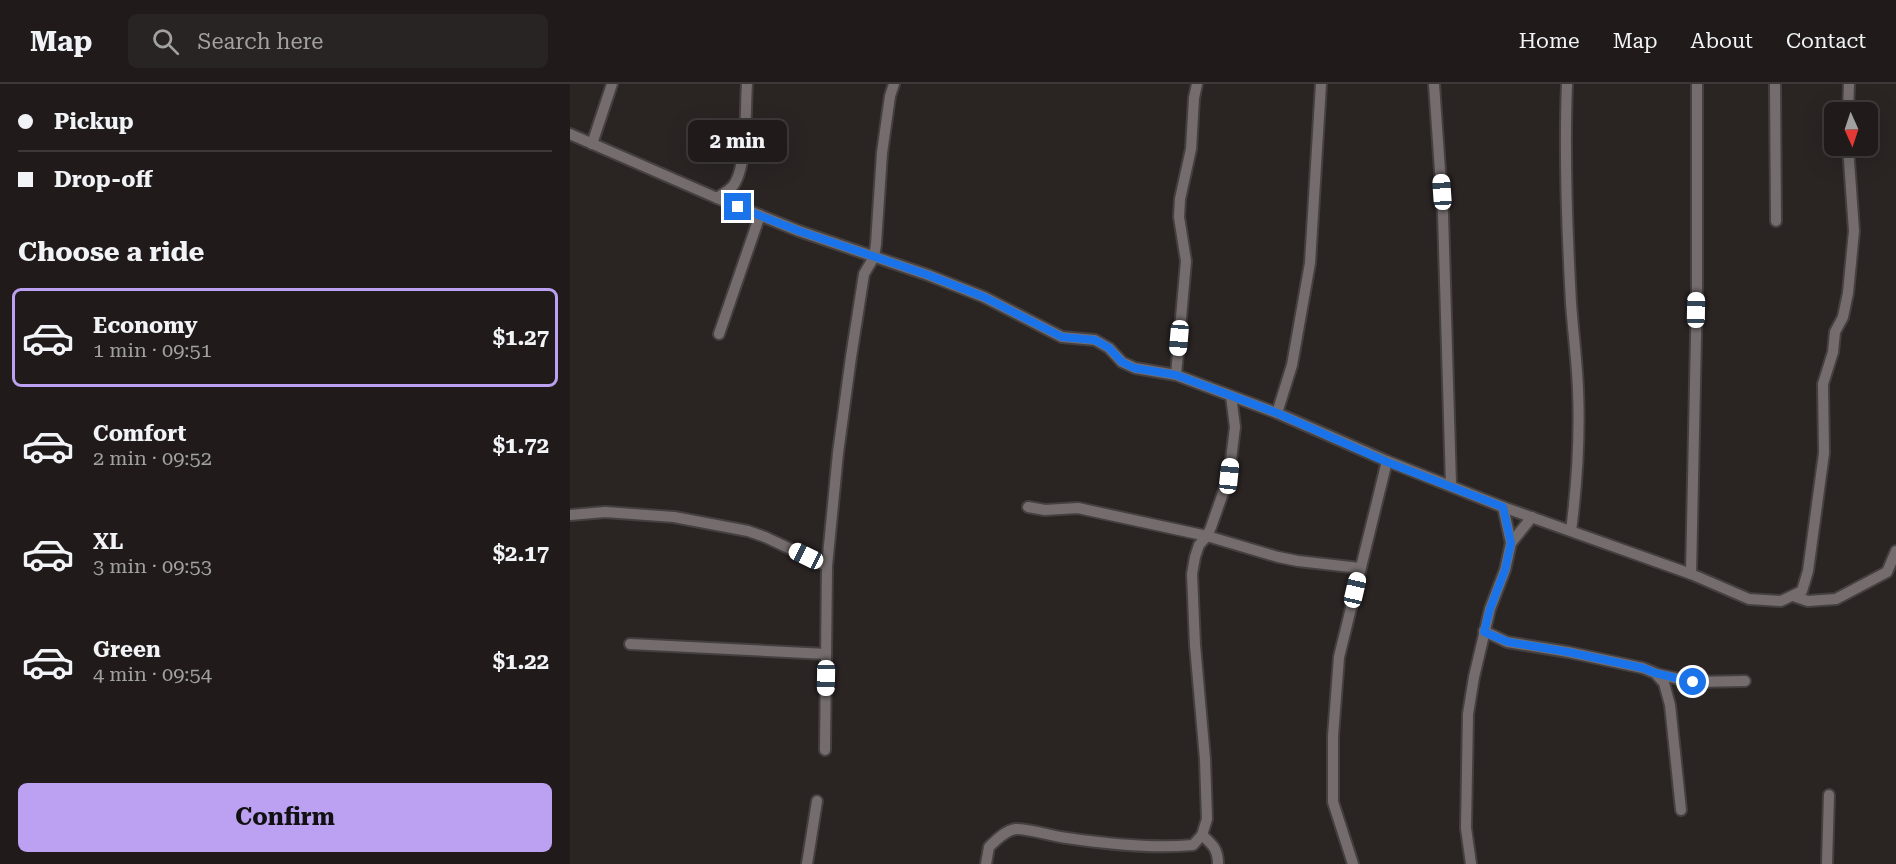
<!DOCTYPE html>
<html lang="en">
<head>
<meta charset="utf-8">
<style>
  :root { --surface:#201b1a; --page:#282423; --text:#f1f3f6; --muted:#a2a1a2; --line:#3d3939; --accent:#bca0f2 }
  body { margin:0; font-family:"Roboto Serif",serif; background:var(--page); color:var(--text); height:100vh; display:flex; flex-direction:column; font-size:22px; white-space:nowrap }
  * { box-sizing:border-box; margin:0 }
  p { font-size:20px; color:var(--muted) }
  .icon { flex:none; width:33px; height:33px; fill:none; stroke:currentColor; stroke-width:2; stroke-linecap:round; stroke-linejoin:round }
  .map { position:relative; flex:1; overflow:hidden }
  .panel { display:flex; flex-direction:column; background:var(--surface); width:570px }
  .panel>* { flex:none }
  .hud { display:grid; align-content:center; height:132px; padding:0 18px; background:var(--surface) }
  .needle { width:39px; rotate:177deg }
  .controls { position:absolute; left:1254px; top:18px; display:grid; gap:12px }
  .controls a { display:grid; place-items:center; width:54px; height:54px; border-radius:9px; background:var(--surface); box-shadow:0 6px 24px #0002,0 0 0 2px var(--line); font-size:30px }
  .end { position:absolute; width:27px; height:27px; margin:-14px; border:8px solid #1a73e8; background:#fff; box-shadow:0 0 0 3px #fff }
  .from { border-radius:50% }
  .bubble { position:absolute; height:42px; border-radius:9px; background:var(--surface); box-shadow:0 6px 24px #0002,0 0 0 2px var(--line); font-size:20px; font-weight:700; line-height:42px; text-align:center }
  .car { position:absolute; width:18px; height:36px; margin:-18px -9px; border-radius:8px; box-shadow:0 0 4px 2px #0007; background:linear-gradient(#fff 24%,#345 0 40%,#fff 0 76%,#345 0 86%,#fff 0) }
  .hud b { display:flex; align-items:center; gap:21px; height:57px; font-size:22px }
  .hud b+b { border-top:2px solid var(--line) }
  .hud i { width:15px; height:15px; background:var(--text) }
  ul { padding:0; list-style:none }
  li { display:flex; align-items:center; gap:18px; height:99px; margin:0 12px 9px; padding:0 6px; border:3px solid transparent; border-radius:9px }
  li div { flex:1 }
  li b { display:block; font-size:22px }
  li em { font-style:normal; font-weight:700 }
  li.selected { border-color:var(--accent) }
  li>.icon { width:54px; height:54px; stroke-width:1.5 }
  h2 { padding:0 18px; font-size:27px; line-height:72px }
  .primary-button { display:flex; gap:12px; margin-top:auto; padding:12px 18px }
  .primary-button a { flex:1; height:69px; border-radius:9px; background:var(--accent); color:#111; font-size:24px; font-weight:700; line-height:69px; text-align:center }
  header { display:flex; align-items:center; gap:36px; box-sizing:border-box; height:84px; padding:0 30px; background:var(--surface); border-bottom:2px solid var(--line) }
  header strong { font-size:28px }
  nav { display:flex; gap:33px; margin-inline-start:auto; font-size:21px }
  .search { width:420px; height:54px; background:var(--page); display:flex; align-items:center; gap:15px; box-sizing:border-box; padding:0 21px; border-radius:9px; color:var(--muted); font-size:22px }
  main { display:flex; flex:1; min-height:0 }
  .map>svg:first-child { display:block }
  .lines { fill:none; stroke-linecap:round; stroke-linejoin:round }
  .street-casing { stroke:#454040; stroke-width:14 }
  .street { stroke:#756d6d; stroke-width:10 }
  .route { stroke:#1a73e8; stroke-width:8 }
</style>
</head>
<body>
<header>
<strong>Map</strong>
<div class="search"><svg class="icon" aria-label="search" viewBox="0 0 24 24"><circle cx="10" cy="10" r="6"/><path d="M15 15l6 6"/></svg>Search here</div>
<nav><a>Home</a><a>Map</a><a>About</a><a>Contact</a></nav>
</header>
<main>
<section class="panel">
<div class="hud">
<b><i class="from"></i>Pickup</b>
<b><i></i>Drop-off</b>
</div>
<h2>Choose a ride</h2>
<ul>
<li class="selected"><svg class="icon" aria-label="car" viewBox="0 0 24 24"><path d="M5 17H2v-5l4-1 3-4h7l3 4 3 1v5h-3M9 17h6M6 11h13"/><circle cx="7" cy="17" r="2"/><circle cx="17" cy="17" r="2"/></svg><div><b>Economy</b><p>1 min · 09:51</p></div><em>$1.27</em></li>
<li><svg class="icon" aria-label="car" viewBox="0 0 24 24"><path d="M5 17H2v-5l4-1 3-4h7l3 4 3 1v5h-3M9 17h6M6 11h13"/><circle cx="7" cy="17" r="2"/><circle cx="17" cy="17" r="2"/></svg><div><b>Comfort</b><p>2 min · 09:52</p></div><em>$1.72</em></li>
<li><svg class="icon" aria-label="car" viewBox="0 0 24 24"><path d="M5 17H2v-5l4-1 3-4h7l3 4 3 1v5h-3M9 17h6M6 11h13"/><circle cx="7" cy="17" r="2"/><circle cx="17" cy="17" r="2"/></svg><div><b>XL</b><p>3 min · 09:53</p></div><em>$2.17</em></li>
<li><svg class="icon" aria-label="car" viewBox="0 0 24 24"><path d="M5 17H2v-5l4-1 3-4h7l3 4 3 1v5h-3M9 17h6M6 11h13"/><circle cx="7" cy="17" r="2"/><circle cx="17" cy="17" r="2"/></svg><div><b>Green</b><p>4 min · 09:54</p></div><em>$1.22</em></li>
</ul>
<div class="primary-button"><a>Confirm</a></div>
</section>
<div class="map">
<svg width="1326" height="780" viewBox="0 0 1326 780">
  <rect width="100%" height="100%" fill="#2a2423"/>
  <g class="lines">
    <g class="street-casing">
      <g id="street">
        <path d="M864 0 873 130 881 401"/>
        <path d="M997 0C994 73 997 146 1001 219 1003 248 1007 277 1008 306 1010 353 1007 400 1001 447"/>
        <path d="M1205 0 1206 137"/>
        <path d="M1278 28 1279 0"/>
        <path d="M0 50 147 114 229 147 358 191 414 213 492 253 525 256 539 264 552 278 565 284 606 291 707 329 817 377 933 423 1121 490 1179 515 1211 517 1232 507 1238 487 1254 369 1253 300 1263 268 1265 248 1273 233 1278 209 1284 147 1278 62"/>
        <path d="M22 60 42 0"/>
        <path d="M147 114C151 111 158 107 162 103 178 85 175 25 177 0"/>
        <path d="M149 250 190 131"/>
        <path d="M606 291 616 177 609 133 610 115 621 65 624 14 627 0"/>
        <path d="M707 329 722 281 740 179 751 0"/>
        <path d="M458 423 475 426 508 424 637 452 708 473 728 477 790 484"/>
        <path d="M933 423 941 459"/>
        <path d="M0 431 35 428 104 433 178 447 195 453 257 482"/>
        <path d="M1121 490 1127 205V0"/>
        <path d="M1223 512 1238 517 1266 515 1317 488 1326 467"/>
        <path d="M914 547 937 558 998 568 1073 584 1085 589 1094 599 1100 621 1111 726"/>
        <path d="M60 560 256 570"/>
        <path d="M1087 590 1123 598 1175 597"/>
        <path d="M255 666 257 482 268 369 281 273 294 190 304 173 306 160 312 69 320 12 324 0"/>
        <path d="M632 751C643 761 648 765 648 780"/>
        <path d="M237 780 247 717"/>
        <path d="M416 780 419 763C426 756 436 746 446 745 461 745 481 752 497 754 538 760 582 765 623 761L632 751 637 735 635 675 625 561 622 490 625 473 629 461 637 452 641 443 659 392 665 343 661 312"/>
        <path d="M783 780 763 718V652L769 573 817 377"/>
        <path d="M901 780 896 744 898 630 904 593 920 525 935 486 941 459 962 433"/>
        <path d="M1257 780 1259 711"/>
      </g>
    </g>
    <use href="#street" class="street"/>
  </g>
  <g class="lines">
    <path class="route" d="M168 123 229 147 358 191 414 213 492 253 525 256 539 264 552 278 564 284 606 291 707 329 817 378 933 423 941 459 935 486 920 525 914 548 938 558 998 568 1073 584 1085 589 1123 598"/>
  </g>
</svg>
<div class="controls">
<a><svg class="needle" viewBox="-14 -14 28 28"><path d="M0-13l5 13h-10z" fill="#e53935"/><path d="M0 13l5-13h-10z" fill="#a2a1a2"/></svg></a>
</div>
<i class="end from" style="left:1123px;top:598px"></i>
<i class="end" style="left:168px;top:123px"></i>
<div class="bubble" style="left:118px;top:36px;width:99px">2 min</div>
<i class="car" style="left:872px;top:108px;rotate:356deg"></i>
<i class="car" style="left:1126px;top:226px;rotate:1deg"></i>
<i class="car" style="left:609px;top:254px;rotate:185deg"></i>
<i class="car" style="left:659px;top:392px;rotate:6deg"></i>
<i class="car" style="left:236px;top:472px;rotate:296deg"></i>
<i class="car" style="left:785px;top:506px;rotate:13deg"></i>
<i class="car" style="left:256px;top:594px;rotate:181deg"></i>
</div>
</main>
</body>
</html>
